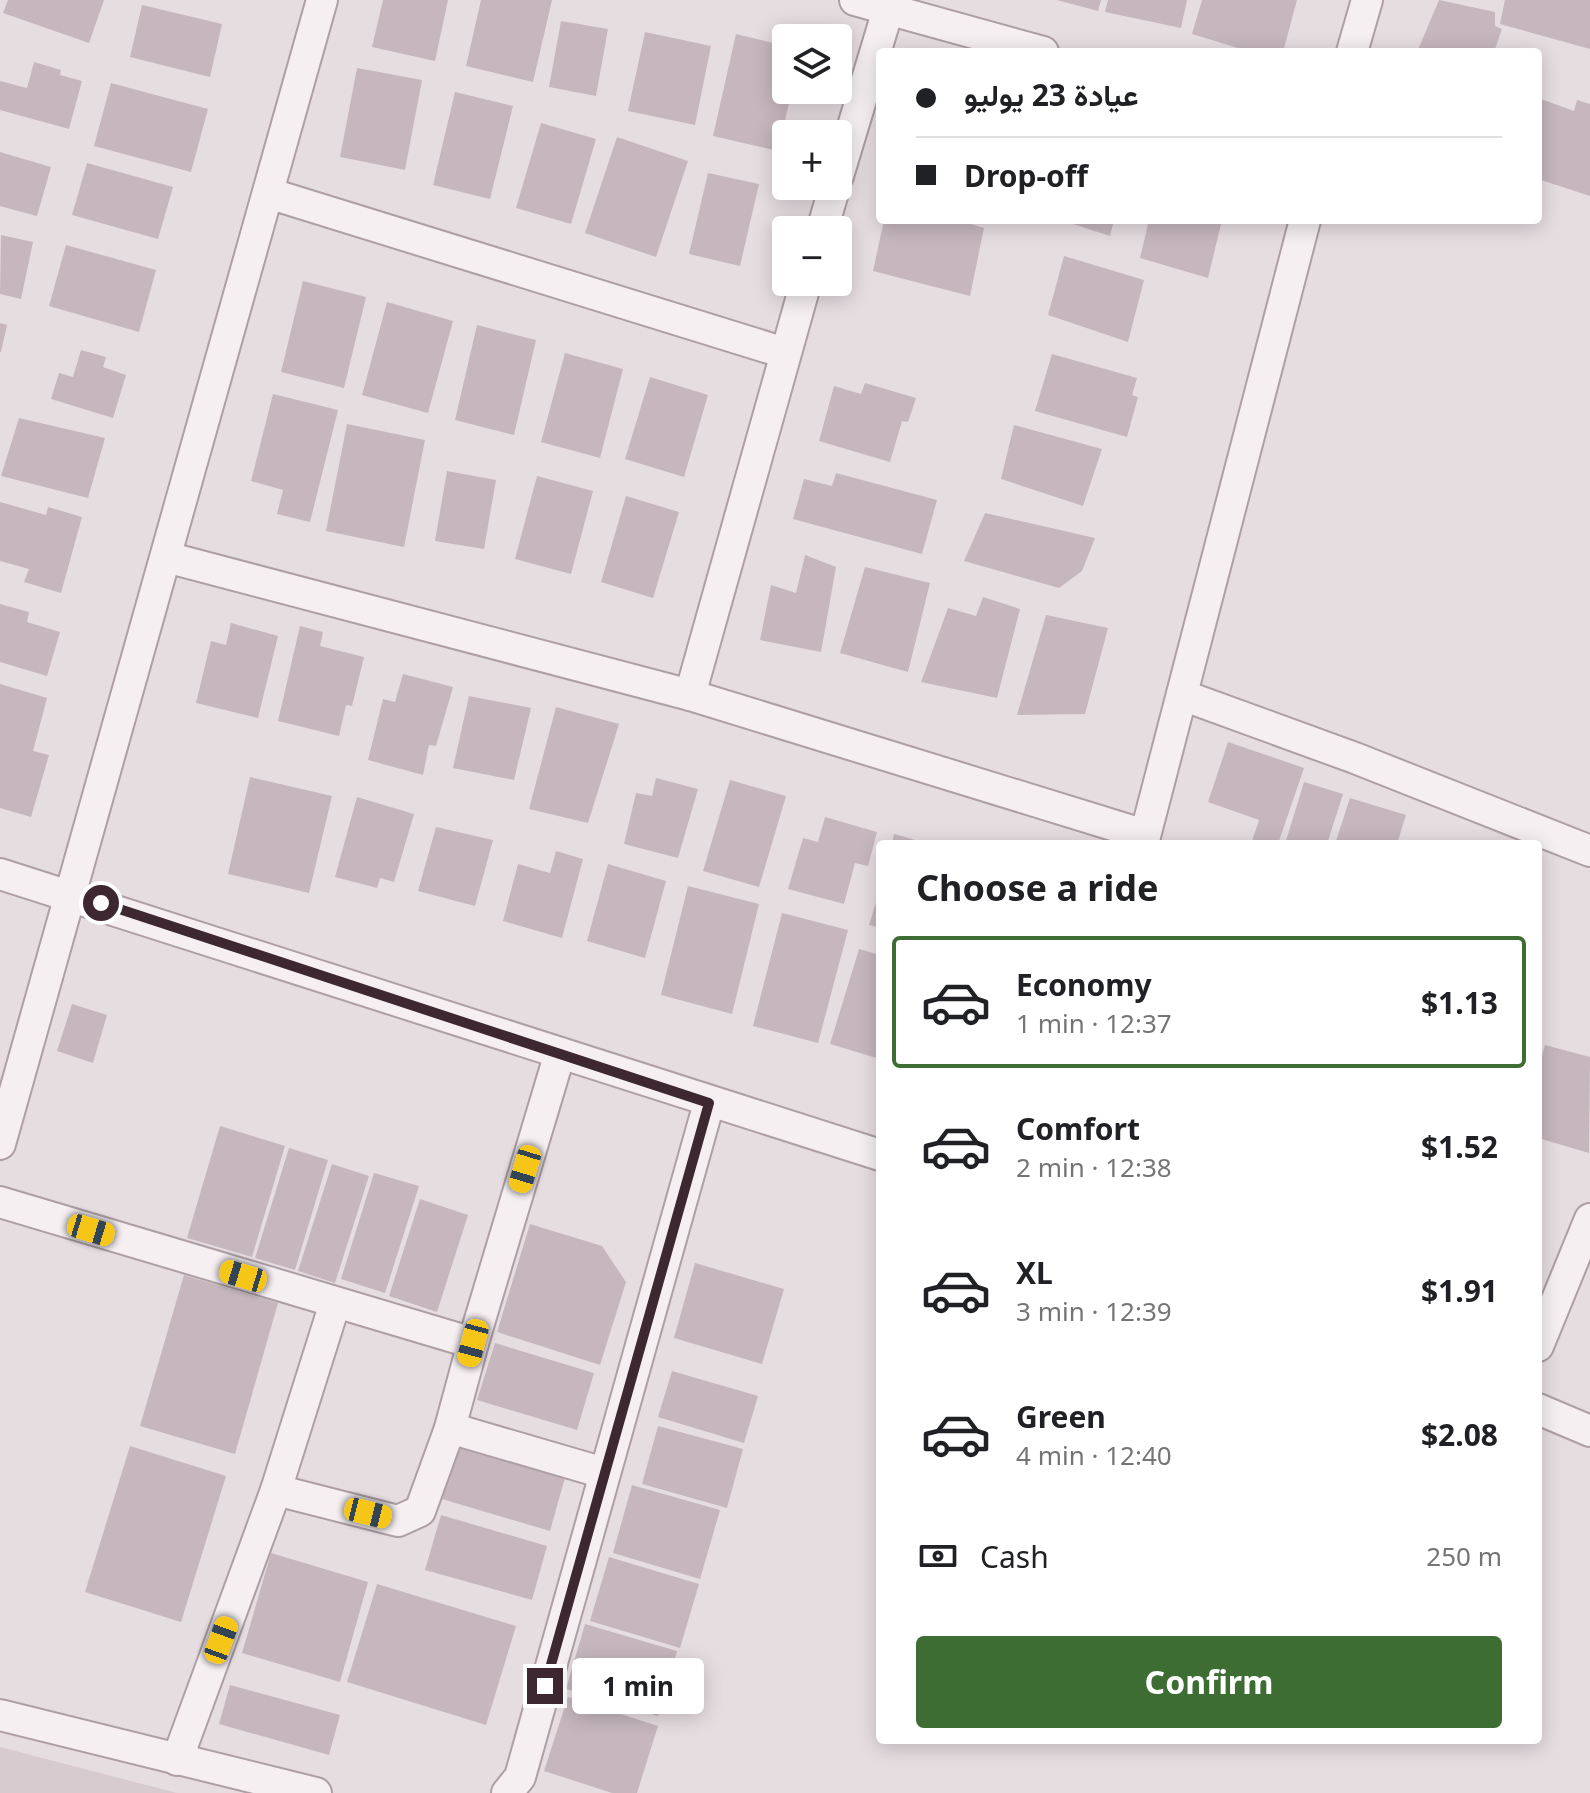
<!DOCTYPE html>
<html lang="en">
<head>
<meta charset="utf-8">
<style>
  :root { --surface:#fff; --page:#f2f2f2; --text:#202124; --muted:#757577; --line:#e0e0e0; --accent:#3d6d32 }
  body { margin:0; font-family:"Noto Sans",Vazirmatn,sans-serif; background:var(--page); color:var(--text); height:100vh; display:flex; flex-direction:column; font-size:30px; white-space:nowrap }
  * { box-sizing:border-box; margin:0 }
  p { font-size:26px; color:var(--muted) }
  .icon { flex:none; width:44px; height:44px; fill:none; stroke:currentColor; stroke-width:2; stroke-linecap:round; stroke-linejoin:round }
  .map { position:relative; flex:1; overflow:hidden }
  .sheet { position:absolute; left:876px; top:840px; width:666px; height:904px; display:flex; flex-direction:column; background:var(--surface); border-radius:8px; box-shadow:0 4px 20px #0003 }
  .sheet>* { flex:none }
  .top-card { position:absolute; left:876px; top:48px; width:666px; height:176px; border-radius:8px; box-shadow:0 4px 20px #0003; display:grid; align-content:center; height:176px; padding:0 40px; background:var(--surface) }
  .fabs { position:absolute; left:772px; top:24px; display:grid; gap:16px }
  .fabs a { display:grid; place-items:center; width:80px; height:80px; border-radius:8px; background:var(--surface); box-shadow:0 4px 20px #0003; font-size:40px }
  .end { position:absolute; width:36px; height:36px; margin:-18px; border:10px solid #3d2730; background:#fff; box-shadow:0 0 0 4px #fff }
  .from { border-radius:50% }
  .bubble { position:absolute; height:56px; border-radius:8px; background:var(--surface); box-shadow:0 4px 20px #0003; font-size:26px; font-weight:700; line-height:56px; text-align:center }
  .car { position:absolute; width:24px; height:48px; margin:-24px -12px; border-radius:10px; box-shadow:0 0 6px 2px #0007; background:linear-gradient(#f5c518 24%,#345 0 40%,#f5c518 0 76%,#345 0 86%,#f5c518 0) }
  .top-card b { display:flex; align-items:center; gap:28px; height:76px; font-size:30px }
  .top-card b+b { border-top:2px solid var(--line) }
  .top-card i { width:20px; height:20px; background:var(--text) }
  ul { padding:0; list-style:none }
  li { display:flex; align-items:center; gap:24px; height:132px; margin:0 16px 12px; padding:0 24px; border:4px solid transparent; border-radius:8px }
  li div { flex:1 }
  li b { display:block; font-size:30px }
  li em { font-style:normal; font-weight:700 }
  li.on { border-color:var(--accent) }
  li>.icon { width:72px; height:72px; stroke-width:1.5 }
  h2 { padding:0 40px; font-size:36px; line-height:96px }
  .pay { display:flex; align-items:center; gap:20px; height:88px; padding:0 40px; font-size:30px }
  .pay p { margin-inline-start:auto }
  .cta { display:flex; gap:16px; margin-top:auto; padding:16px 40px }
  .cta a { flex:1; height:92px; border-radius:8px; background:var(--accent); color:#fff; font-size:32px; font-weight:700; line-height:92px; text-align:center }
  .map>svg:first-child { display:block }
  .built { fill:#d8cbd0 }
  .building { fill:#c6b7be }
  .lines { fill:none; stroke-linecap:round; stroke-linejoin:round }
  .street-casing { stroke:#ad9fa5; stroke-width:34 }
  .street { stroke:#f5eff2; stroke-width:30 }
  .route { stroke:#3d2730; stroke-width:10 }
</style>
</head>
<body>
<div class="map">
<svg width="1590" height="1793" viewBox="0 0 1590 1793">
  <rect width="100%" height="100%" fill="#e6dde1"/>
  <path class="built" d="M0 1747 177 1793H0Z"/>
  <g class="building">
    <path d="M8 0H104L89 43 3 13Z"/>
    <path d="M383 0H448L435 61 372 47Z"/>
    <path d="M481 0H552L533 82 466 66Z"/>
    <path d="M1057 0H1101L1098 11Z"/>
    <path d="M1108 0H1187L1181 28 1105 12Z"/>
    <path d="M1202 0H1297L1283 52H1251L1192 34Z"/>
    <path d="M1439 0 1495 12V26L1502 29 1494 52H1417Z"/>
    <path d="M1505 0H1590V49L1500 24Z"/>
    <path d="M142 5 222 24 210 77 130 57Z"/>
    <path d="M561 21 608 29 596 96 549 87Z"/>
    <path d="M645 32 711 46 695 125 628 111Z"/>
    <path d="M736 34 786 46V90H792L778 151 713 136Z"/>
    <path d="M34 62 61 70 60 75 82 81 69 129 0 110V81L27 88Z"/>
    <path d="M357 68 422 80 405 170 340 157Z"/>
    <path d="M111 83 208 109 191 172 94 146Z"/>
    <path d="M455 92 513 106 490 199 433 185Z"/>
    <path d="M1538 98 1574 111 1577 100 1590 104V196L1538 179Z"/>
    <path d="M541 123 596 139 571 224 516 208Z"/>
    <path d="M617 137 688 161 656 257 585 233Z"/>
    <path d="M0 152 51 167 37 216 0 206Z"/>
    <path d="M87 163 173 187 158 239 72 215Z"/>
    <path d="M708 173 759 184 740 266 689 254Z"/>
    <path d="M884 220H957L984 228 970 296 873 271Z"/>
    <path d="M1061 220H1114L1110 236Z"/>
    <path d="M1149 220H1222L1208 278 1140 258Z"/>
    <path d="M1 235 33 242 21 299 0 294Z"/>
    <path d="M66 245 156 270 139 332 49 306Z"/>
    <path d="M1064 256 1144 280 1128 342 1048 315Z"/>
    <path d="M303 281 366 297 344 388 281 372Z"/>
    <path d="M387 302 453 321 428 413 362 395Z"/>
    <path d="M0 323 7 325 1 352H0Z"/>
    <path d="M477 325 536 340 514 435 455 420Z"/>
    <path d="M81 350 106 357 103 367 126 375 113 418 51 399 59 373 73 377Z"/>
    <path d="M565 353 623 369 600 458 541 442Z"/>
    <path d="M1052 354 1137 378 1132 395 1138 397 1127 437 1035 411Z"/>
    <path d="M650 377 708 395 684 477 625 459Z"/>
    <path d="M865 383 916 398 908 422 902 421 890 462 819 441 834 386 861 394Z"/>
    <path d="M273 394 338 410 310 522 277 514 283 490 251 481Z"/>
    <path d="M19 418 105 438 88 498 1 476Z"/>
    <path d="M347 424 425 440 404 547 326 531Z"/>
    <path d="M1014 425 1102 449 1083 506 1001 479Z"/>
    <path d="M447 471 496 480 484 549 435 541Z"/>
    <path d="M836 473 937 500 922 554 793 519 804 479 832 486Z"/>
    <path d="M537 476 593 491 571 574 515 559Z"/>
    <path d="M626 496 679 512 653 598 601 582Z"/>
    <path d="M0 502 46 515 48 507 82 517 61 593 24 582 29 569 0 561Z"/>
    <path d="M985 513 1095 538 1082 571 1059 588 964 561Z"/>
    <path d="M805 555 836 567 821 652 760 640 771 585 796 593Z"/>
    <path d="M865 567 930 583 908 672 840 653Z"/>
    <path d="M983 597 1020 609 997 698 921 682 948 608 976 616Z"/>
    <path d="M0 604 29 612 27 622 60 632 47 676 0 662Z"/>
    <path d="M1046 615 1108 628 1085 714 1017 715Z"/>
    <path d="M231 623 278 636 258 718 196 703 211 641 226 645Z"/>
    <path d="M300 626 323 632 320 646 364 657 352 706 346 705 339 736 278 721Z"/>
    <path d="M403 674 453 687 436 746 429 745 423 775 368 760 383 699 395 702Z"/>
    <path d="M0 684 47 698 33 751 49 755 31 817 0 808Z"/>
    <path d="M469 696 531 708 514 780 453 768Z"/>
    <path d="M556 707 619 724 588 823 529 809Z"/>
    <path d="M1228 742 1304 768 1278 844H1251L1259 820 1208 802Z"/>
    <path d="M250 777 332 796 309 893 228 874Z"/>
    <path d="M656 778 698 789 678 858 624 844 636 793 652 796Z"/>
    <path d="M730 780 786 796 759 887 703 871Z"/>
    <path d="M1304 782 1343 794 1327 844H1285Z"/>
    <path d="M357 797 414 814 394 882 380 878 377 888 335 877Z"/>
    <path d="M1350 798 1406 815 1397 844H1335Z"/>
    <path d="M825 817 877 832 868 866 855 863 844 904 788 889 803 838 818 842Z"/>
    <path d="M436 827 493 840 475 906 418 891Z"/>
    <path d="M894 834 926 843V844H892Z"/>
    <path d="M556 851 583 859 562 938 503 921 518 864 550 873Z"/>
    <path d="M608 864 666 881 645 958 587 941Z"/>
    <path d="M688 886 759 904 732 1014 661 995Z"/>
    <path d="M880 889V928L869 925Z"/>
    <path d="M782 913 848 930 818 1043 753 1026Z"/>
    <path d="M859 949 880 955V1059L830 1044Z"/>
    <path d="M72 1004 107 1015 93 1063 57 1051Z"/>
    <path d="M1545 1045 1590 1057 1589 1153 1538 1138V1069Z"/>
    <path d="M220 1126 285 1146 252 1257 187 1238Z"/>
    <path d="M289 1148 328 1160 295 1270 255 1258Z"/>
    <path d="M332 1164 369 1176 335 1283 298 1271Z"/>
    <path d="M374 1173 419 1186 385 1293 341 1279Z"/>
    <path d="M420 1199 468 1215 437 1312 389 1296Z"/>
    <path d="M530 1224 602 1246 626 1282 600 1365 497 1332Z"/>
    <path d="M695 1263 784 1289 762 1364 674 1338Z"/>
    <path d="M184 1275 278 1303 235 1454 140 1426Z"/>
    <path d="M495 1343 594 1373 577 1430 477 1400Z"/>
    <path d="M672 1371 758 1396 744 1443 658 1417Z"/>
    <path d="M658 1426 743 1449 727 1508 642 1484Z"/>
    <path d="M458 1443 566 1474 550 1531 442 1499Z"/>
    <path d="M130 1446 226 1476 181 1622 85 1592Z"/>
    <path d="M632 1485 720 1510 700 1579 613 1553Z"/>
    <path d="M441 1515 547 1546 532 1600 425 1570Z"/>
    <path d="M271 1553 368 1582 340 1682 242 1653Z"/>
    <path d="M609 1557 699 1584 680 1648 590 1621Z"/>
    <path d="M377 1584 516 1626 486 1725 347 1682Z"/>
    <path d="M585 1624 677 1651 658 1716 566 1689Z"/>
    <path d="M230 1685 340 1715 329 1755 219 1724Z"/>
    <path d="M568 1697 658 1726 637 1793H612L544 1771Z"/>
  </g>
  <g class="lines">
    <g class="street-casing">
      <g id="street">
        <path d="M855 0 1043 52"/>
        <path d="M1352 52 1367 0"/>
        <path d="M838 176 888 10"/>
        <path d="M268 193 785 353"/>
        <path d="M822 230 835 186"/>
        <path d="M166 557 690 695 1145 835"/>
        <path d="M690 695 806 282"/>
        <path d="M1182 695 1355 758 1590 851"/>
        <path d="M1143 844 1305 220"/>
        <path d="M0 874 880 1155"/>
        <path d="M0 1144 322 0"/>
        <path d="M0 1202 473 1343 450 1428 420 1511 398 1521 276 1490"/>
        <path d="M473 1343 560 1053"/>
        <path d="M1538 1346 1590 1219"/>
        <path d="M1538 1409 1590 1431"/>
        <path d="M450 1428 604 1473"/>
        <path d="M0 1715 316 1793"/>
        <path d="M177 1760 276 1490 335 1303"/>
        <path d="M507 1793 520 1777 709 1103"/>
      </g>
    </g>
    <use href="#street" class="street"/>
  </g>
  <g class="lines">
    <path class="route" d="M101 903 709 1103 545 1686"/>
  </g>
</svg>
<div class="fabs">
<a><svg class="icon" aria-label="layers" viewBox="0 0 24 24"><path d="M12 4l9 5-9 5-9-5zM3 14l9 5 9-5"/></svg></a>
<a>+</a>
<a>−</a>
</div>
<i class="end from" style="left:101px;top:903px"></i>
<i class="end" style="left:545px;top:1686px"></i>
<div class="bubble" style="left:572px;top:1658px;width:132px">1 min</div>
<i class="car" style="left:525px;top:1169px;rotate:197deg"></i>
<i class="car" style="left:91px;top:1230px;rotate:107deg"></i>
<i class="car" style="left:243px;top:1276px;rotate:287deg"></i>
<i class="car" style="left:473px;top:1343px;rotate:195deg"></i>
<i class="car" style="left:368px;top:1513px;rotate:104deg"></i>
<i class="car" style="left:221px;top:1640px;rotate:20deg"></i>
<div class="top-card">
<b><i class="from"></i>عيادة 23 يوليو</b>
<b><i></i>Drop-off</b>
</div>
<section class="sheet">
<h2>Choose a ride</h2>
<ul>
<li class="on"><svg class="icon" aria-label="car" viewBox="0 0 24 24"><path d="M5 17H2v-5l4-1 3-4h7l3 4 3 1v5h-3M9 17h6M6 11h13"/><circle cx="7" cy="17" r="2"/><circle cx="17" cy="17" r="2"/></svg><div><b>Economy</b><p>1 min · 12:37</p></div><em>$1.13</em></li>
<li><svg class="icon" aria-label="car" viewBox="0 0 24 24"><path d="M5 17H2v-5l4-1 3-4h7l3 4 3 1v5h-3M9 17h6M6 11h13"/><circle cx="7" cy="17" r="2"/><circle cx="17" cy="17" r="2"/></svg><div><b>Comfort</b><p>2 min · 12:38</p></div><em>$1.52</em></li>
<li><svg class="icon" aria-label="car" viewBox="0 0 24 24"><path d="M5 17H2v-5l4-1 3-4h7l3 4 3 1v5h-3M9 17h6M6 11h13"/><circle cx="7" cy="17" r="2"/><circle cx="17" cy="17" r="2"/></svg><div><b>XL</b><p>3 min · 12:39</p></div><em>$1.91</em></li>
<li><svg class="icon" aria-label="car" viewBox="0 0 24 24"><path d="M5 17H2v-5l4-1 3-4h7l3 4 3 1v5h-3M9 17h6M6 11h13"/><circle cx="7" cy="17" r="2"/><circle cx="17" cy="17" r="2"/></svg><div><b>Green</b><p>4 min · 12:40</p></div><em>$2.08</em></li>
</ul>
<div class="pay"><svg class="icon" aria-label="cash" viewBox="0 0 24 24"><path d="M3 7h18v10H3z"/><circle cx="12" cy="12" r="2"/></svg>Cash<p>250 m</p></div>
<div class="cta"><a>Confirm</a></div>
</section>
</div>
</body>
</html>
